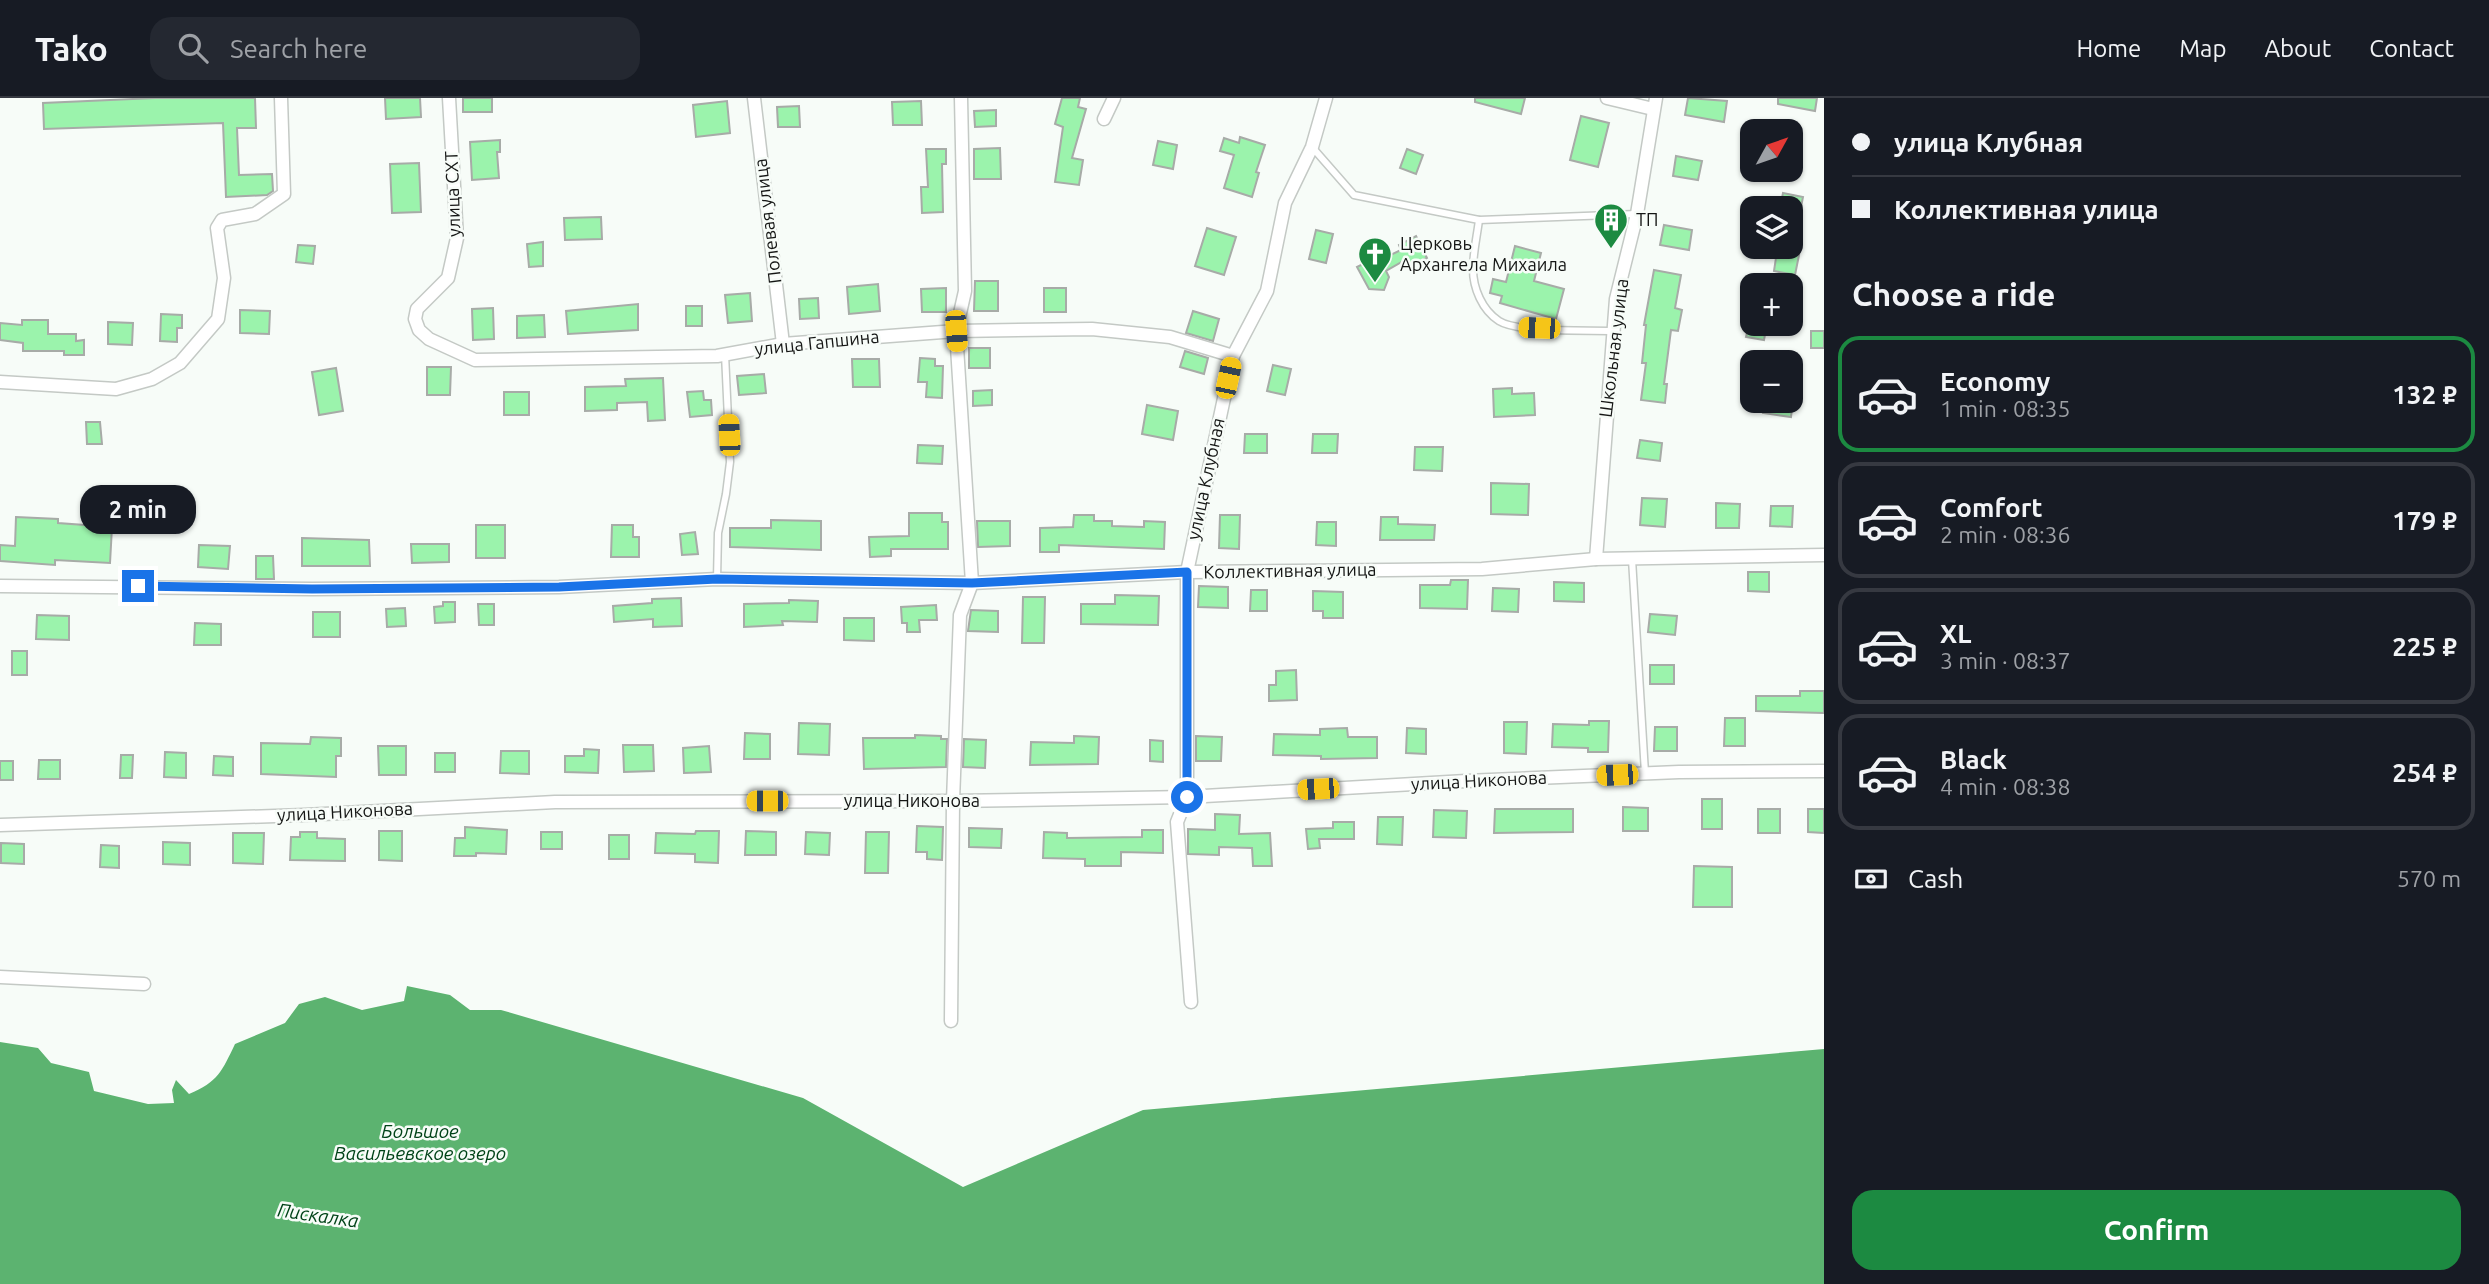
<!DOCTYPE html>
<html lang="en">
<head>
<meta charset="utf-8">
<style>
  :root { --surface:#171b24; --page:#242831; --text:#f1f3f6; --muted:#9ea1a6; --line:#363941; --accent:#1c8a41 }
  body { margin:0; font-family:Ubuntu,sans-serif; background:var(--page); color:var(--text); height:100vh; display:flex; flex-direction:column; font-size:26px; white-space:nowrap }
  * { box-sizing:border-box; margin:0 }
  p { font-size:23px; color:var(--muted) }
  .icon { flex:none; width:38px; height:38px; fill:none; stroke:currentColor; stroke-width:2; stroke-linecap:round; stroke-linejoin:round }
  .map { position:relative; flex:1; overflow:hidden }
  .panel { display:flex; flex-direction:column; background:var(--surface); width:665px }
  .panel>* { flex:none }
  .banner { display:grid; align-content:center; height:154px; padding:0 28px; background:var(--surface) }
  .needle { width:46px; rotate:50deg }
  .fabs { position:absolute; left:1740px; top:21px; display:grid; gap:14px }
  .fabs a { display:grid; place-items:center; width:63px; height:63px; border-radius:14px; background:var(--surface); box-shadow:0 2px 5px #0004; font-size:35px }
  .end { position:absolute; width:32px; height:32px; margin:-16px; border:9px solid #1a73e8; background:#fff; box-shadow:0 0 0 4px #fff }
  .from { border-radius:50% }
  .bubble { position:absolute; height:49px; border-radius:21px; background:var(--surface); box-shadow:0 2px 5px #0004; font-size:23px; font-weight:700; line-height:49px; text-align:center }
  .car { position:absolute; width:21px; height:42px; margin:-21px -10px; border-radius:9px; box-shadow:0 0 5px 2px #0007; background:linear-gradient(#f5c518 24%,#345 0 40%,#f5c518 0 76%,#345 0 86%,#f5c518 0) }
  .banner b { display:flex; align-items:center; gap:24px; height:66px; font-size:26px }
  .banner b+b { border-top:2px solid var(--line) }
  .banner i { width:18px; height:18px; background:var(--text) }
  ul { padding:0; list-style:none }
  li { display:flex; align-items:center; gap:21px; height:116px; margin:0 14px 10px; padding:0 14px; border:4px solid var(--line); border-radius:21px }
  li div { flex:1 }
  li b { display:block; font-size:26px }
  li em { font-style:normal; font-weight:700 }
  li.active { border-color:var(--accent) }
  li>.icon { width:63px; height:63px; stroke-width:1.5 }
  h2 { padding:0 28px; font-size:32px; line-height:84px }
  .pay { display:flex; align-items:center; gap:18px; height:77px; padding:0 28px; font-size:26px }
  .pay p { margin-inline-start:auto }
  .action { display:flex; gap:14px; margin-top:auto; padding:14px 28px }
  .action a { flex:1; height:80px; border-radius:21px; background:var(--accent); color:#fff; font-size:28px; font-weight:700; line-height:80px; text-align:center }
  header { display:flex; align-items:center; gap:42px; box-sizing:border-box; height:98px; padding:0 35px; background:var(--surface); border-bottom:2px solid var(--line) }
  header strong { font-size:33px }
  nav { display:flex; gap:38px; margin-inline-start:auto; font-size:24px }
  .search { width:490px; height:63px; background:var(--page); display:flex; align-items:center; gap:18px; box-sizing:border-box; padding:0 24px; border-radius:21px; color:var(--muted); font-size:26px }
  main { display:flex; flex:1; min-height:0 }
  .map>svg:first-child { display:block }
  .water { fill:#5cb370 }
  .building { fill:#9bf3ac; stroke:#a7aba7; stroke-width:2 }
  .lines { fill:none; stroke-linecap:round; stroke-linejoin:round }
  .lane-casing { stroke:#c4c9c5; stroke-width:9 }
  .street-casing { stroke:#c4c9c5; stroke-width:15 }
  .lane { stroke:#fff; stroke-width:6 }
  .street { stroke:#fff; stroke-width:12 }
  .route { stroke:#1a73e8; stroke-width:9 }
  .labels { text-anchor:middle; stroke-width:5; stroke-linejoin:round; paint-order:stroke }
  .street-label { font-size:18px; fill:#151615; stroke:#f7fcf8 }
  .poi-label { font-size:18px; fill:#151615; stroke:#f7fcf8; text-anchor:start }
  .water-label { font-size:19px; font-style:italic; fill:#004318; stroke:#f7fcf8 }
</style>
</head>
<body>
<header>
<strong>Tako</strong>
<div class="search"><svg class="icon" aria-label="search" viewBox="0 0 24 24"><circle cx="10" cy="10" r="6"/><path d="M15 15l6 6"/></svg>Search here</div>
<nav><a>Home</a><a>Map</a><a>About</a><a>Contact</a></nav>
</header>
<main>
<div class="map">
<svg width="1824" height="1186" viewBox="0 0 1824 1186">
  <rect width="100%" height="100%" fill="#f7fcf8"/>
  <path class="water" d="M407 888 450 897 470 912H501L803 1000 963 1089 1143 1012 1824 951V1186H0V944L38 950 51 965 89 974 94 993 148 1006 174 1005 172 992 176 982 189 996C218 984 222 973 235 946L285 925 299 906 325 899 362 912 404 903Z"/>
  <g class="building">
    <path d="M155 0H255L256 30H237L239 77 272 76 273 93 267 97 226 99 223 25 44 31 43 5Z"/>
    <path d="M385 0H420L421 19 386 21Z"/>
    <rect x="463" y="0" width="29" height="14"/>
    <path d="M1062 0H1080L1078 9 1086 11 1072 60 1083 62 1079 87 1055 84 1063 29 1055 26Z"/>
    <path d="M1475 0H1525L1521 16 1475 4Z"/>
    <path d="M1688 0 1727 3 1724 24 1685 17Z"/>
    <path d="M1778 0H1817L1815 13 1778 6Z"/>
    <path d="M727 3 730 35 696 39 693 7Z"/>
    <path d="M921 3 922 27H893L892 4Z"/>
    <path d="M799 8 800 29H778L777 9Z"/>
    <path d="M996 12V28L975 29 974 13Z"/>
    <path d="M1581 18 1609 25 1598 69 1570 62Z"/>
    <path d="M1240 39 1265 47 1256 74 1259 75 1252 99 1224 90 1234 57 1220 53 1224 40 1239 45Z"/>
    <path d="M500 42V54H497L499 80 472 82 470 44Z"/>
    <path d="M1158 43 1177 47 1173 71 1153 67Z"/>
    <path d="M1000 50 1001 81H974V51Z"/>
    <path d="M926 51H946V66H942L943 114 922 115 921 89H928Z"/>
    <path d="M1407 51 1423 57 1416 76 1400 70Z"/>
    <path d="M1676 58 1702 63 1698 82 1673 78Z"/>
    <path d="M419 65 421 114 392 115 390 66Z"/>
    <path d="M1783 95 1803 99 1796 134 1790 133V110H1780Z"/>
    <path d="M601 119 602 141 565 142 564 120Z"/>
    <path d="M1664 127 1692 132 1689 152 1660 147Z"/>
    <path d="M1207 130 1236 139 1224 177 1195 168Z"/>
    <path d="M1316 132 1333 136 1326 165 1309 161Z"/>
    <path d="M1416 138 1427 160 1410 168 1407 161 1386 173 1389 179 1384 192 1369 191 1357 169 1377 159 1380 162 1401 152 1399 147Z"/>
    <path d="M543 144V168L529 169 527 146Z"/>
    <path d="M298 147 315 148 313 166 296 164Z"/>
    <path d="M1515 148 1541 155 1534 183 1564 191 1556 221 1500 205 1502 198 1490 195 1493 181 1506 184Z"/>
    <path d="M1777 153 1799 157 1795 177 1774 173Z"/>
    <path d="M1654 172 1681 177 1675 210 1682 212 1678 233 1671 232 1664 286H1667L1665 305 1641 302 1646 265H1642L1646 227H1644Z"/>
    <path d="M975 183H998V213H974Z"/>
    <path d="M878 186 880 213 849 216 847 189Z"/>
    <path d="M946 190V214H922L921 191Z"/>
    <rect x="1044" y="190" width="22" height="24"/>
    <path d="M750 195 752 223 728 225 725 197Z"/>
    <path d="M818 200 819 220 800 221 799 201Z"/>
    <path d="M638 206V232L568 236 566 213Z"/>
    <rect x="686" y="208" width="16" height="20"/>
    <path d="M493 210 494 241 473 242 472 211Z"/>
    <path d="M240 212 270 213 269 236 240 235Z"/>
    <path d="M1193 213 1219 221 1213 243 1186 235Z"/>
    <path d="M161 216 182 217V230H177V244L160 243Z"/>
    <path d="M544 217 545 239 517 240V218Z"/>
    <path d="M22 222H48V236H76V243L84 242V257H64V253H23V245L0 242V225L22 227Z"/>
    <path d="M108 224 133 225 132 247 108 246Z"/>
    <path d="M1749 226H1767L1764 242 1746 239Z"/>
    <rect x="1811" y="233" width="13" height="17"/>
    <rect x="969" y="250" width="21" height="20"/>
    <path d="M1185 253 1208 260 1204 276 1180 269Z"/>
    <path d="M920 260 935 261V268H943L942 300 926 299 927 284H918Z"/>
    <path d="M852 261H879L880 289H853Z"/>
    <path d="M1273 267 1291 271 1285 297 1267 293Z"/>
    <path d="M427 269H451L450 297H427Z"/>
    <path d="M336 270 343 313 319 317 312 274Z"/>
    <path d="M764 276 766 295 739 297 737 278Z"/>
    <path d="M663 280 665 322 648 323 647 304 617 305V312L585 313V289L626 288 625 281Z"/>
    <path d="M1512 290V296L1534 295 1535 317 1494 319 1493 291Z"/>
    <path d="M992 292V307L973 308V293Z"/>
    <path d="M703 293 704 302H711L712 317 690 319 687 294Z"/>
    <rect x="504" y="294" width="25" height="23"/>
    <path d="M1765 303H1793L1791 319 1763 315Z"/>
    <path d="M1147 307 1178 313 1173 342 1142 336Z"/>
    <path d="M86 324H100L102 346H87Z"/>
    <path d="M1245 336H1267V355H1244Z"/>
    <path d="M1313 336H1338L1337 355H1312Z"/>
    <path d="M1640 342 1662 345 1660 363 1637 360Z"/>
    <path d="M918 347 943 348 942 366 917 365Z"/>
    <path d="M1415 349H1443L1442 373 1414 372Z"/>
    <path d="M1491 385 1529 386 1528 417 1491 416Z"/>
    <path d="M1642 400 1667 401 1665 429 1640 427Z"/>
    <path d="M1716 405 1740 406 1739 430H1716Z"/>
    <path d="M1771 408H1793L1792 429 1770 428Z"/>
    <path d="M909 415H942V424H948V451H891V458L870 459 869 439 909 438Z"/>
    <path d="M1074 417H1094V423H1112V428L1144 429V423L1165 424 1164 451 1059 447V454H1040V430L1073 429Z"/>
    <path d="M1220 417H1240L1239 451 1219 450Z"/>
    <path d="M16 419 58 421V425L112 429 110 465 55 462V467L0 463V447L15 448Z"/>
    <path d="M1381 419H1398V426L1435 427 1434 442H1380Z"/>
    <path d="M771 422 821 423V452L730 449V430H771Z"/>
    <path d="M977 423H1010V448L978 449Z"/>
    <path d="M1317 424H1336V448L1316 447Z"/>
    <rect x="476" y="427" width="29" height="33"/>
    <path d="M612 427H633V439H639V459H611Z"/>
    <path d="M695 434 698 456 682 457 680 436Z"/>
    <path d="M302 440 369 442 370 468H302Z"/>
    <path d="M411 446H449V464L412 465Z"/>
    <path d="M199 447 230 448 228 471 198 469Z"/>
    <path d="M256 458H273L274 481H256Z"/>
    <path d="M1748 474H1769V494L1748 493Z"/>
    <path d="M1451 482H1468L1467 511 1420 510V487H1450Z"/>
    <path d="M1554 484 1584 485V504L1554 503Z"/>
    <path d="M1199 488 1228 489V510L1198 509Z"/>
    <path d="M1493 490 1519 491 1518 514 1492 513Z"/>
    <path d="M1251 492H1267V513H1250Z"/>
    <path d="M1313 493 1343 494V520H1323V513H1313Z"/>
    <path d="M1115 497 1159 498 1158 527 1081 526V506H1115Z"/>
    <path d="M1023 499H1045L1044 545H1022Z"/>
    <path d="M681 500 682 528 653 529V521L614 524 613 508 652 505V501Z"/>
    <path d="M789 502 818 503 817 524 782 523 783 527 744 529V506L789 505Z"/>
    <path d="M443 504H455V524L435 525 434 509 443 508Z"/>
    <path d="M478 506H494V527H479Z"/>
    <path d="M936 507 937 522H919L920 534H907V525H902L901 509Z"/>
    <path d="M405 510 406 528 387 529 386 511Z"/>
    <path d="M971 512 998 513V534L968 533Z"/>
    <rect x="313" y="514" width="27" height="25"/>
    <path d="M1650 516 1677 518 1675 537 1648 534Z"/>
    <path d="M37 517 69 518V542L36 541Z"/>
    <path d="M844 520H874V543L844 542Z"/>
    <path d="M195 525 221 526V547H194Z"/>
    <rect x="12" y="553" width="15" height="24"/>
    <rect x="1650" y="567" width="24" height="19"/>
    <path d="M1296 572 1297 602 1269 603V587H1276V573Z"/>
    <path d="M1800 593H1824V615L1756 613V598H1800Z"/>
    <path d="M1725 620H1745V648H1724Z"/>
    <path d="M1589 623H1609L1608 654H1588V650L1552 649 1553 626 1589 627Z"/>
    <path d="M1504 624H1527L1526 656 1504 655Z"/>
    <path d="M799 625 830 626 829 657 798 656Z"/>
    <path d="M1655 629H1677V653H1654Z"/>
    <path d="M1347 630 1348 639H1377V660L1321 661V658L1273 657 1274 636 1320 637V631Z"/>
    <path d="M1407 630 1426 631V656L1406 655Z"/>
    <path d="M745 635 770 636V661H744Z"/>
    <path d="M915 637 941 638V641H947L946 669 864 671 863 640H915Z"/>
    <path d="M1074 638 1099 639 1098 666 1030 667 1031 644 1074 645Z"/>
    <path d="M1196 638 1222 639 1221 663H1196Z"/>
    <path d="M311 639 341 640V658H336V679L261 676V645L310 646Z"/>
    <path d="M964 641 986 642 985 670 963 669Z"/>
    <path d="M1150 642 1163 643V664L1150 663Z"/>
    <path d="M623 647H653L654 673 624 674Z"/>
    <path d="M378 648H406V677H379Z"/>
    <path d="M709 648 711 674 684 675 683 650Z"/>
    <path d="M584 651 599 652 598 675 565 674V658H584Z"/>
    <path d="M501 653H529V676L500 675Z"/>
    <path d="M165 654 186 655V680L164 679Z"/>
    <rect x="435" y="655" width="20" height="19"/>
    <path d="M121 657H133L132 680H120Z"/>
    <path d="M214 658 233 659V678L213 677Z"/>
    <path d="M39 662H60V681H38Z"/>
    <rect x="0" y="663" width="13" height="19"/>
    <rect x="1702" y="701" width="20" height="30"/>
    <path d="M1623 709 1648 710V733H1623Z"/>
    <path d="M1495 711H1573V734L1494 735Z"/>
    <rect x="1758" y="711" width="22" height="24"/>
    <path d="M1808 711H1824V735L1808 734Z"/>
    <path d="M1434 712 1467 713 1466 740 1433 739Z"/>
    <path d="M1215 716 1240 717 1239 736 1270 735 1272 768H1253L1252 750 1219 749V757L1188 756V731L1215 732Z"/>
    <path d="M1378 719H1403L1402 747 1377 746Z"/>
    <path d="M1333 724H1354V741H1319L1320 750 1308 751 1306 731 1333 730Z"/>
    <path d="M917 728 943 729 942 762 927 761V754H916Z"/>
    <path d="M465 729 507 732 506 756 476 755V758H454L455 740H465Z"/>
    <path d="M969 730 1002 731 1001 750 969 749Z"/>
    <path d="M1142 732H1163V755L1121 754V768H1085V761L1043 760 1044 734 1067 735V740L1142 739Z"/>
    <path d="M379 733H402V763L379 762Z"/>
    <path d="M696 733H719L718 765 695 764V756L655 755 656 735 695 736Z"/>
    <path d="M746 733 776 734V757H745Z"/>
    <path d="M300 734H317V740L345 741V763L290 762 291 739H300Z"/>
    <rect x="541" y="734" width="21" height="17"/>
    <path d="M806 734 830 735 829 757 805 756Z"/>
    <path d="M866 734H889L888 775H865Z"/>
    <path d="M233 735H264L263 766 233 765Z"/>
    <rect x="609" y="737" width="20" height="24"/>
    <path d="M163 744 190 745V767L163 766Z"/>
    <path d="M1 745 24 746V766L1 765Z"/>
    <path d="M101 747 119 748V770L100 769Z"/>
    <path d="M1694 768 1732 769V809H1693Z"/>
  </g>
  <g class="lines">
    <g class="lane-casing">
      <g id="lane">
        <path d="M1312 49 1354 97 1479 122 1637 116"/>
        <path d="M1479 122C1477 138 1473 155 1473 171 1473 190 1482 212 1499 223 1518 235 1587 232 1613 233"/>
        <path d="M1632 461 1645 675"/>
        <path d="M717 481 718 435 726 396 730 364 725 256"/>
      </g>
    </g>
    <g class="street-casing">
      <g id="street">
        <path d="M449 0 457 140 448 180 417 211 415 221 419 232 429 241 475 262 717 258 783 246 956 233 1092 231 1170 239 1233 258"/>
        <path d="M754 0 783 246"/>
        <path d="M1607 0 1653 11"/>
        <path d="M1104 21 1114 0"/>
        <path d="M0 284 116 291 152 281 180 265 218 221 224 180 217 130 222 122 255 116 284 96 281 0"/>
        <path d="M1596 461 1616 201 1637 116 1656 0"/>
        <path d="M0 488 312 491 559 489 717 481 972 485 1187 474 1482 471 1596 461 1824 457"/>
        <path d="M0 727 304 717 555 704 953 703 1187 699 1466 683 1679 674 1824 673"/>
        <path d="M0 879 144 886"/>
        <path d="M1191 904 1177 724 1187 699V474L1233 258 1267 193 1285 105 1312 49 1326 0"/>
        <path d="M951 923 953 703 960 517 972 485 956 233 965 193 961 0"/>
      </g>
    </g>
    <use href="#lane" class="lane"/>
    <use href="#street" class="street"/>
  </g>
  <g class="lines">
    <path class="route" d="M138 488 312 491 559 489 717 481 972 485 1187 474V699"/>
  </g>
  <defs>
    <g id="building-pin" transform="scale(1.75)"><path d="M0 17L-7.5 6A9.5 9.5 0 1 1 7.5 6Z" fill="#1c8a41" stroke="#f7fcf8"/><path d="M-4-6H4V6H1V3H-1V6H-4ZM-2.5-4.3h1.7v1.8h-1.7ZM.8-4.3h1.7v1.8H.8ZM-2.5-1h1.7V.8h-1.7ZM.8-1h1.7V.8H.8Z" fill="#fff"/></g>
    <g id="church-pin" transform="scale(1.75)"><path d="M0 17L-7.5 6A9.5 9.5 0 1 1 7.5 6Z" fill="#1c8a41" stroke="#f7fcf8"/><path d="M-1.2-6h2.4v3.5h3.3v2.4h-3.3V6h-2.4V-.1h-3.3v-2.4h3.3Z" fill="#fff"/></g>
  </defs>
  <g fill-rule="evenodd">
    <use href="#building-pin" x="1611" y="122"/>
    <use href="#church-pin" x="1375" y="156"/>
  </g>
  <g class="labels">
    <g class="street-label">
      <text transform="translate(453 96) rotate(-92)" y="6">улица СХТ</text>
      <text transform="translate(768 123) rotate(-97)" y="6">Полевая улица</text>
      <text transform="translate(817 245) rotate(-6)" y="6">улица Гапшина</text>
      <text transform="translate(1614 250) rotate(-83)" y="6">Школьная улица</text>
      <text transform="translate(1206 381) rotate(-78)" y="6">улица Клубная</text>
      <text transform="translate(1290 473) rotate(-1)" y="6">Коллективная улица</text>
      <text transform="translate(1479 683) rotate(-3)" y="6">улица Никонова</text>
      <text x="912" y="709">улица Никонова</text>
      <text transform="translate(345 714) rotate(-3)" y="6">улица Никонова</text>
    </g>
    <g class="poi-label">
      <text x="1636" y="128">ТП</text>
      <text x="1400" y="152">Церковь<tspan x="1400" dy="21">Архангела Михаила</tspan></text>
    </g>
    <g class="water-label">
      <text x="420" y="1040">Большое<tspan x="420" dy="22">Васильевское озеро</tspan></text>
      <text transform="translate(318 1117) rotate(8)" y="7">Пискалка</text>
    </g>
  </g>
</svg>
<div class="fabs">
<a><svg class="needle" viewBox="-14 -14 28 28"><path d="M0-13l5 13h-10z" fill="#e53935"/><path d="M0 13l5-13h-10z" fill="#9ea1a6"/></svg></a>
<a><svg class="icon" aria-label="layers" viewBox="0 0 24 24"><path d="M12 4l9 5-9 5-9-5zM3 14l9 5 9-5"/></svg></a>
<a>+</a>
<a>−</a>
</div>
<i class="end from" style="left:1187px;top:699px"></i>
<i class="end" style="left:138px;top:488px"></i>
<div class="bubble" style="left:80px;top:387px;width:116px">2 min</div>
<i class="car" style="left:1539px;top:230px;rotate:272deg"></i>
<i class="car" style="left:956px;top:233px;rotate:176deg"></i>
<i class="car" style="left:1228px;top:280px;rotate:12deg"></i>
<i class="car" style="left:729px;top:337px;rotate:357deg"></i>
<i class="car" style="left:1617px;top:677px;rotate:268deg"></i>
<i class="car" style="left:1318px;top:691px;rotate:267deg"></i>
<i class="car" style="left:767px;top:703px;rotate:270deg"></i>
</div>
<section class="panel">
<div class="banner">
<b><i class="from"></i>улица Клубная</b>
<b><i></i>Коллективная улица</b>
</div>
<h2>Choose a ride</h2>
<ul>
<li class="active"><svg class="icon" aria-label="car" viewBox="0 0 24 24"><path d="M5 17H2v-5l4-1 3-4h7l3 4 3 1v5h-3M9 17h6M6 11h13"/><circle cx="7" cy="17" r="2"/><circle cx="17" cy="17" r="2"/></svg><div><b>Economy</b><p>1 min · 08:35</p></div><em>132 ₽</em></li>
<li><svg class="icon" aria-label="car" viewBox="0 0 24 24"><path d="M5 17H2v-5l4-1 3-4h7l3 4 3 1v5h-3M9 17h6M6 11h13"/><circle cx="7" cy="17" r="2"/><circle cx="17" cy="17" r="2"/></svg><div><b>Comfort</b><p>2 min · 08:36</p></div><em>179 ₽</em></li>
<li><svg class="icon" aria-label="car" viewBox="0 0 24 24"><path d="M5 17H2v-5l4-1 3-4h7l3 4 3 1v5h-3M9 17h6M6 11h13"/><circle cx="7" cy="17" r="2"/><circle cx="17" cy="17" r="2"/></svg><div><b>XL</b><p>3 min · 08:37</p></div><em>225 ₽</em></li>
<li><svg class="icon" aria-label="car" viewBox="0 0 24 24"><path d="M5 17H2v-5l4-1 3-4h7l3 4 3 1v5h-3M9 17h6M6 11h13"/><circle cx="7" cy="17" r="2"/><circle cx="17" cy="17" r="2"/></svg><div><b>Black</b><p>4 min · 08:38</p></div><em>254 ₽</em></li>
</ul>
<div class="pay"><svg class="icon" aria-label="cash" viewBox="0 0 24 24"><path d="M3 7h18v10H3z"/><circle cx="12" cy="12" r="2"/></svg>Cash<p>570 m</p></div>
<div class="action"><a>Confirm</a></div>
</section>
</main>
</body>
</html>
